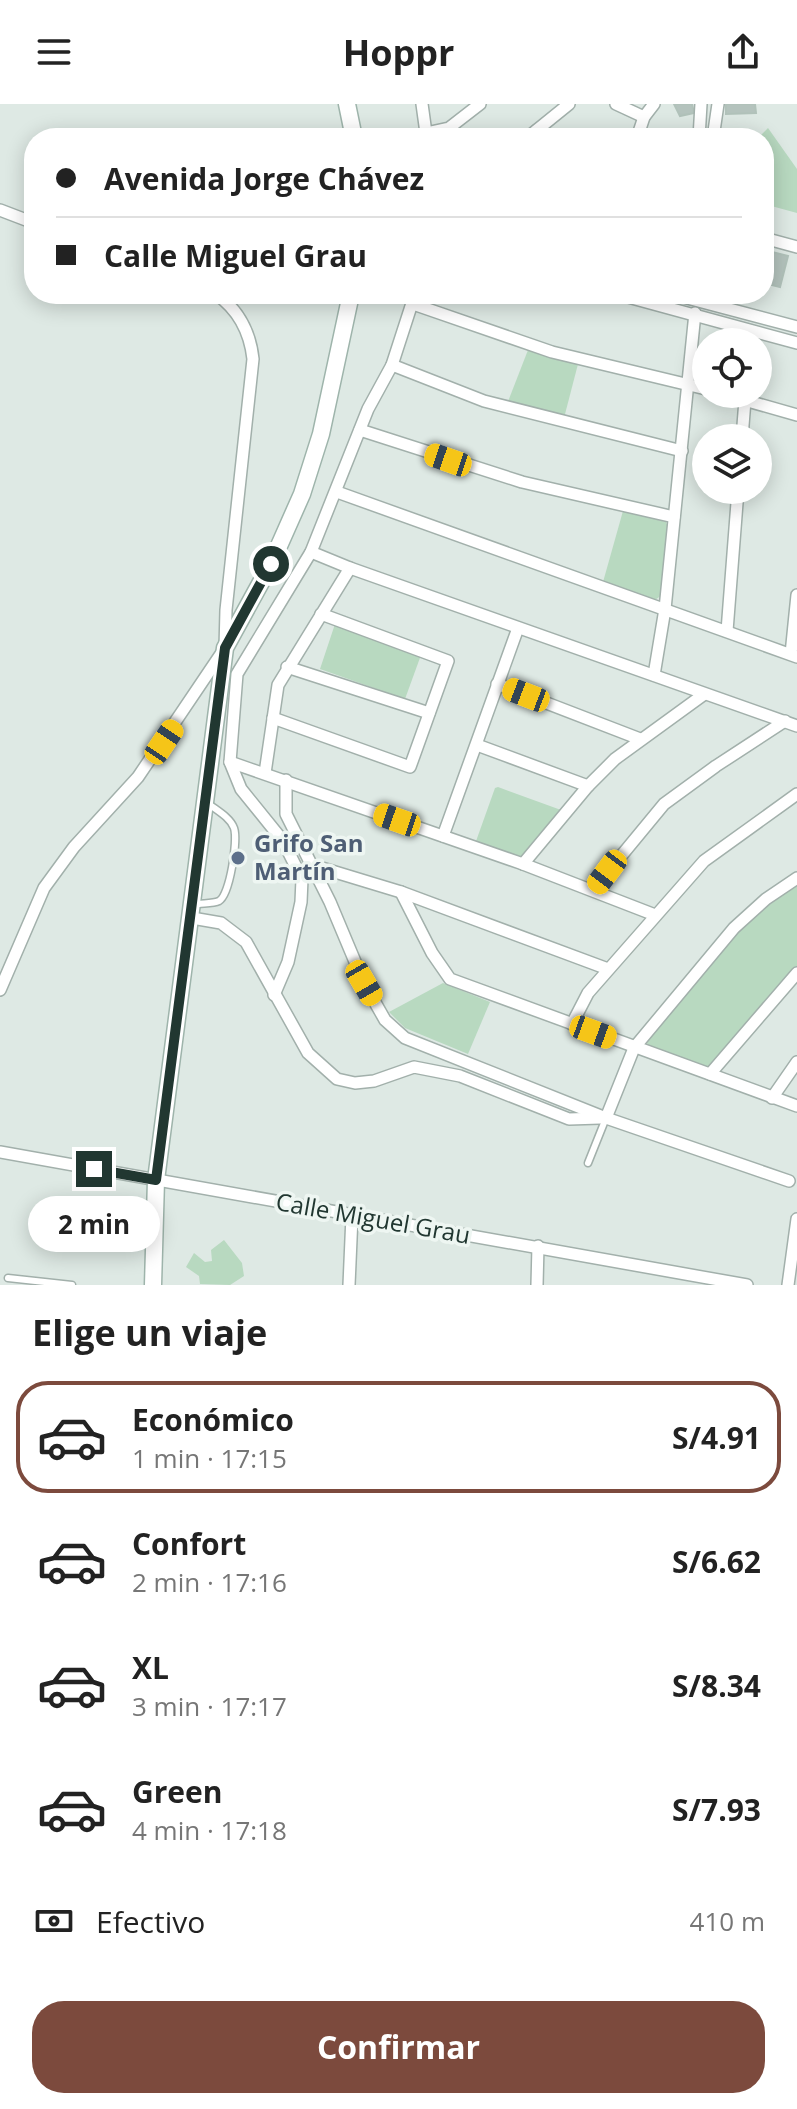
<!DOCTYPE html>
<html lang="es">
<head>
<meta charset="utf-8">
<style>
  :root { --surface:#fff; --page:#f2f2f2; --text:#222; --muted:#767676; --line:#e0e0e0; --accent:#7c4a3d }
  body { margin:0; font-family:"Open Sans",sans-serif; background:var(--page); color:var(--text); height:100vh; display:flex; flex-direction:column; font-size:30px; white-space:nowrap }
  * { box-sizing:border-box; margin:0 }
  p { font-size:26px; color:var(--muted) }
  .icon { flex:none; width:44px; height:44px; fill:none; stroke:currentColor; stroke-width:2; stroke-linecap:round; stroke-linejoin:round }
  .map { position:relative; height:1181px; overflow:hidden }
  .sheet { display:flex; flex-direction:column; background:var(--surface); flex:1 }
  .sheet>* { flex:none }
  .guide { position:absolute; left:24px; top:24px; width:750px; height:176px; border-radius:32px; box-shadow:0 4px 20px #0003; display:grid; align-content:center; height:176px; padding:0 32px; background:var(--surface) }
  .tools { position:absolute; left:692px; top:224px; display:grid; gap:16px }
  .tools a { display:grid; place-items:center; width:80px; height:80px; border-radius:50%; background:var(--surface); box-shadow:0 4px 20px #0003; font-size:40px }
  .end { position:absolute; width:36px; height:36px; margin:-18px; border:10px solid #213731; background:#fff; box-shadow:0 0 0 4px #fff }
  .from { border-radius:50% }
  .bubble { position:absolute; height:56px; border-radius:28px; background:var(--surface); box-shadow:0 4px 20px #0003; font-size:26px; font-weight:700; line-height:56px; text-align:center }
  .car { position:absolute; width:24px; height:48px; margin:-24px -12px; border-radius:10px; box-shadow:0 0 6px 2px #0007; background:linear-gradient(#f5c518 24%,#345 0 40%,#f5c518 0 76%,#345 0 86%,#f5c518 0) }
  .guide b { display:flex; align-items:center; gap:28px; height:76px; font-size:30px }
  .guide b+b { border-top:2px solid var(--line) }
  .guide i { width:20px; height:20px; background:var(--text) }
  ul { padding:0; list-style:none }
  li { display:flex; align-items:center; gap:24px; height:112px; margin:0 16px 12px; padding:0 16px; border:4px solid transparent; border-radius:32px }
  li div { flex:1 }
  li b { display:block; font-size:30px }
  li em { font-style:normal; font-weight:700 }
  li.selected { border-color:var(--accent) }
  li>.icon { width:72px; height:72px; stroke-width:1.5 }
  h2 { padding:0 32px; font-size:36px; line-height:96px }
  .pay { display:flex; align-items:center; gap:20px; height:88px; padding:0 32px; font-size:30px }
  .pay p { margin-inline-start:auto }
  .cta { display:flex; gap:16px; margin-top:auto; padding:16px 32px }
  .cta a { flex:1; height:92px; border-radius:32px; background:var(--accent); color:#fff; font-size:32px; font-weight:700; line-height:92px; text-align:center }
  header { display:flex; justify-content:space-between; align-items:center; height:104px; padding:0 32px; background:var(--surface); font-size:36px; font-weight:700 }
  .map>svg:first-child { display:block }
  .green { fill:#b8d9c0 }
  .building { fill:#b4c3bd; stroke:#b1c2ba; stroke-width:2 }
  .lines { fill:none; stroke-linecap:round; stroke-linejoin:round }
  .lane-casing { stroke:#a2b0ab; stroke-width:9 }
  .street-casing { stroke:#a2b0ab; stroke-width:14 }
  .secondary-casing { stroke:#9eb4ab; stroke-width:19 }
  .lane { stroke:#fff; stroke-width:6 }
  .street { stroke:#fff; stroke-width:11 }
  .secondary { stroke:#fff; stroke-width:16 }
  .route { stroke:#213731; stroke-width:10 }
  .service-dot { fill:#5c6f8a; stroke:#eef6f2; stroke-width:3 }
  .labels { text-anchor:middle; stroke-width:7; stroke-linejoin:round; paint-order:stroke }
  .service-label { font-size:24px; font-weight:bold; fill:#4e5e75; stroke:#eef6f2; text-anchor:start }
  .street-label { font-size:24px; fill:#213731; stroke:#eef6f2 }
</style>
</head>
<body>
<header><svg class="icon" aria-label="menu" viewBox="0 0 24 24"><path d="M4 6h16M4 12h16M4 18h16"/></svg>Hoppr<svg class="icon" aria-label="share" viewBox="0 0 24 24"><path d="M12 15V3M7 8l5-5 5 5M5 13v7h14v-7"/></svg></header>
<div class="map">
<svg width="797" height="1181" viewBox="0 0 797 1181">
  <rect width="100%" height="100%" fill="#dee9e4"/>
  <g class="green">
    <path d="M768 24 797 65V109L764 100V34H758Z"/>
    <path d="M528 246 578 260 564 314 507 300Z"/>
    <path d="M623 407 666 418 668 423 662 491 655 496 603 478Z"/>
    <path d="M335 520 421 551 405 595 320 565Z"/>
    <path d="M498 683 561 706 522 753 515 755 475 740 495 684Z"/>
    <path d="M797 780V863L709 964 649 944 647 939 650 932 748 817Z"/>
    <path d="M443 879 490 898 468 950 405 924 389 908Z"/>
    <path d="M224 1136 242 1159 244 1172 230 1181 200 1180 199 1172 186 1163 194 1149 205 1158 212 1157 211 1146Z"/>
  </g>
  <g class="building">
    <path d="M674 0H692L694 9 680 12Z"/>
    <path d="M726 0H755L756 9 726 10Z"/>
    <path d="M768 147 788 152 780 183 764 179Z"/>
  </g>
  <g class="lines">
    <g class="lane-casing">
      <g id="lane">
        <path d="M193 801C201 799 212 800 219 797 230 791 238 736 234 724 230 713 216 706 206 698"/>
        <path d="M588 1059 606 1014"/>
        <path d="M8 1174 72 1181"/>
      </g>
    </g>
    <g class="street-casing">
      <g id="street">
        <path d="M422 0 426 29 449 24 480 0"/>
        <path d="M616 0 644 13"/>
        <path d="M537 26 556 34"/>
        <path d="M527 34 569 0"/>
        <path d="M637 34 644 13 654 0"/>
        <path d="M699 34 701 0"/>
        <path d="M713 34 718 0"/>
        <path d="M0 106 34 119"/>
        <path d="M764 134 797 143"/>
        <path d="M617 190 797 239"/>
        <path d="M672 190 797 223"/>
        <path d="M413 200 552 248 706 285"/>
        <path d="M392 261 484 297 682 347"/>
        <path d="M723 290 797 311"/>
        <path d="M360 326 522 378 674 413"/>
        <path d="M742 334 745 296"/>
        <path d="M337 388 797 553"/>
        <path d="M311 448 350 464 797 622"/>
        <path d="M727 527 738 386"/>
        <path d="M791 550 797 491"/>
        <path d="M287 563 429 609"/>
        <path d="M654 571 665 505 695 209"/>
        <path d="M497 580 640 635"/>
        <path d="M273 614 410 663 448 557 321 510"/>
        <path d="M477 641 588 682"/>
        <path d="M230 658 523 760 655 811"/>
        <path d="M265 669 278 581 350 464"/>
        <path d="M286 676V710L330 798 364 879 385 916 405 934 606 1014 789 1077"/>
        <path d="M443 732 518 524"/>
        <path d="M523 760 588 682 615 655 703 591"/>
        <path d="M312 761 401 788 608 865"/>
        <path d="M593 786 664 700 716 662 785 617"/>
        <path d="M401 788 432 849 450 875 797 1002"/>
        <path d="M192 814 221 819 246 838 308 949 337 975 355 979 374 977 414 963 460 972 569 1015 600 1014"/>
        <path d="M0 886 44 784 74 743 138 673 225 544 226 506 253 255C250 228 239 206 216 190"/>
        <path d="M274 891 288 858 301 798 302 775 283 737 241 685 230 658 237 570 311 448 368 305 392 261 415 190"/>
        <path d="M572 920 588 889 704 757 797 690"/>
        <path d="M710 970 797 869"/>
        <path d="M772 994 797 958"/>
        <path d="M606 1014 634 944 734 824 766 795 797 774"/>
        <path d="M0 1048 747 1181"/>
        <path d="M349 1181 352 1112"/>
        <path d="M537 1181 538 1142"/>
        <path d="M788 1181 797 1115"/>
      </g>
    </g>
    <g class="secondary-casing">
      <g id="secondary">
        <path d="M347 0 354 34"/>
        <path d="M153 1181 156 1076 225 544 271 460 302 390 321 330 351 190"/>
      </g>
    </g>
    <use href="#lane" class="lane"/>
    <use href="#street" class="street"/>
    <use href="#secondary" class="secondary"/>
  </g>
  <g class="lines">
    <path class="route" d="M94 1065 156 1076 225 544 271 460"/>
  </g>
  <circle class="service-dot" cx="238" cy="754" r="8"/>
  <g class="labels">
    <g class="service-label">
      <text x="254" y="748">Grifo San<tspan x="254" dy="28">Martín</tspan></text>
    </g>
    <g class="street-label">
      <text transform="translate(373 1115) rotate(10)" y="8">Calle Miguel Grau</text>
    </g>
  </g>
</svg>
<div class="tools">
<a><svg class="icon" aria-label="locate" viewBox="0 0 24 24"><circle cx="12" cy="12" r="6"/><path d="M12 2v4M12 18v4M2 12h4M18 12h4"/></svg></a>
<a><svg class="icon" aria-label="layers" viewBox="0 0 24 24"><path d="M12 4l9 5-9 5-9-5zM3 14l9 5 9-5"/></svg></a>
</div>
<i class="end from" style="left:271px;top:460px"></i>
<i class="end" style="left:94px;top:1065px"></i>
<div class="bubble" style="left:28px;top:1092px;width:132px">2 min</div>
<i class="car" style="left:448px;top:356px;rotate:289deg"></i>
<i class="car" style="left:526px;top:591px;rotate:291deg"></i>
<i class="car" style="left:164px;top:638px;rotate:34deg"></i>
<i class="car" style="left:397px;top:716px;rotate:289deg"></i>
<i class="car" style="left:607px;top:768px;rotate:217deg"></i>
<i class="car" style="left:364px;top:879px;rotate:150deg"></i>
<i class="car" style="left:593px;top:928px;rotate:110deg"></i>
<div class="guide">
<b><i class="from"></i>Avenida Jorge Chávez</b>
<b><i></i>Calle Miguel Grau</b>
</div>
</div>
<section class="sheet">
<h2>Elige un viaje</h2>
<ul>
<li class="selected"><svg class="icon" aria-label="car" viewBox="0 0 24 24"><path d="M5 17H2v-5l4-1 3-4h7l3 4 3 1v5h-3M9 17h6M6 11h13"/><circle cx="7" cy="17" r="2"/><circle cx="17" cy="17" r="2"/></svg><div><b>Económico</b><p>1 min · 17:15</p></div><em>S/4.91</em></li>
<li><svg class="icon" aria-label="car" viewBox="0 0 24 24"><path d="M5 17H2v-5l4-1 3-4h7l3 4 3 1v5h-3M9 17h6M6 11h13"/><circle cx="7" cy="17" r="2"/><circle cx="17" cy="17" r="2"/></svg><div><b>Confort</b><p>2 min · 17:16</p></div><em>S/6.62</em></li>
<li><svg class="icon" aria-label="car" viewBox="0 0 24 24"><path d="M5 17H2v-5l4-1 3-4h7l3 4 3 1v5h-3M9 17h6M6 11h13"/><circle cx="7" cy="17" r="2"/><circle cx="17" cy="17" r="2"/></svg><div><b>XL</b><p>3 min · 17:17</p></div><em>S/8.34</em></li>
<li><svg class="icon" aria-label="car" viewBox="0 0 24 24"><path d="M5 17H2v-5l4-1 3-4h7l3 4 3 1v5h-3M9 17h6M6 11h13"/><circle cx="7" cy="17" r="2"/><circle cx="17" cy="17" r="2"/></svg><div><b>Green</b><p>4 min · 17:18</p></div><em>S/7.93</em></li>
</ul>
<div class="pay"><svg class="icon" aria-label="cash" viewBox="0 0 24 24"><path d="M3 7h18v10H3z"/><circle cx="12" cy="12" r="2"/></svg>Efectivo<p>410 m</p></div>
<div class="cta"><a>Confirmar</a></div>
</section>
</body>
</html>
